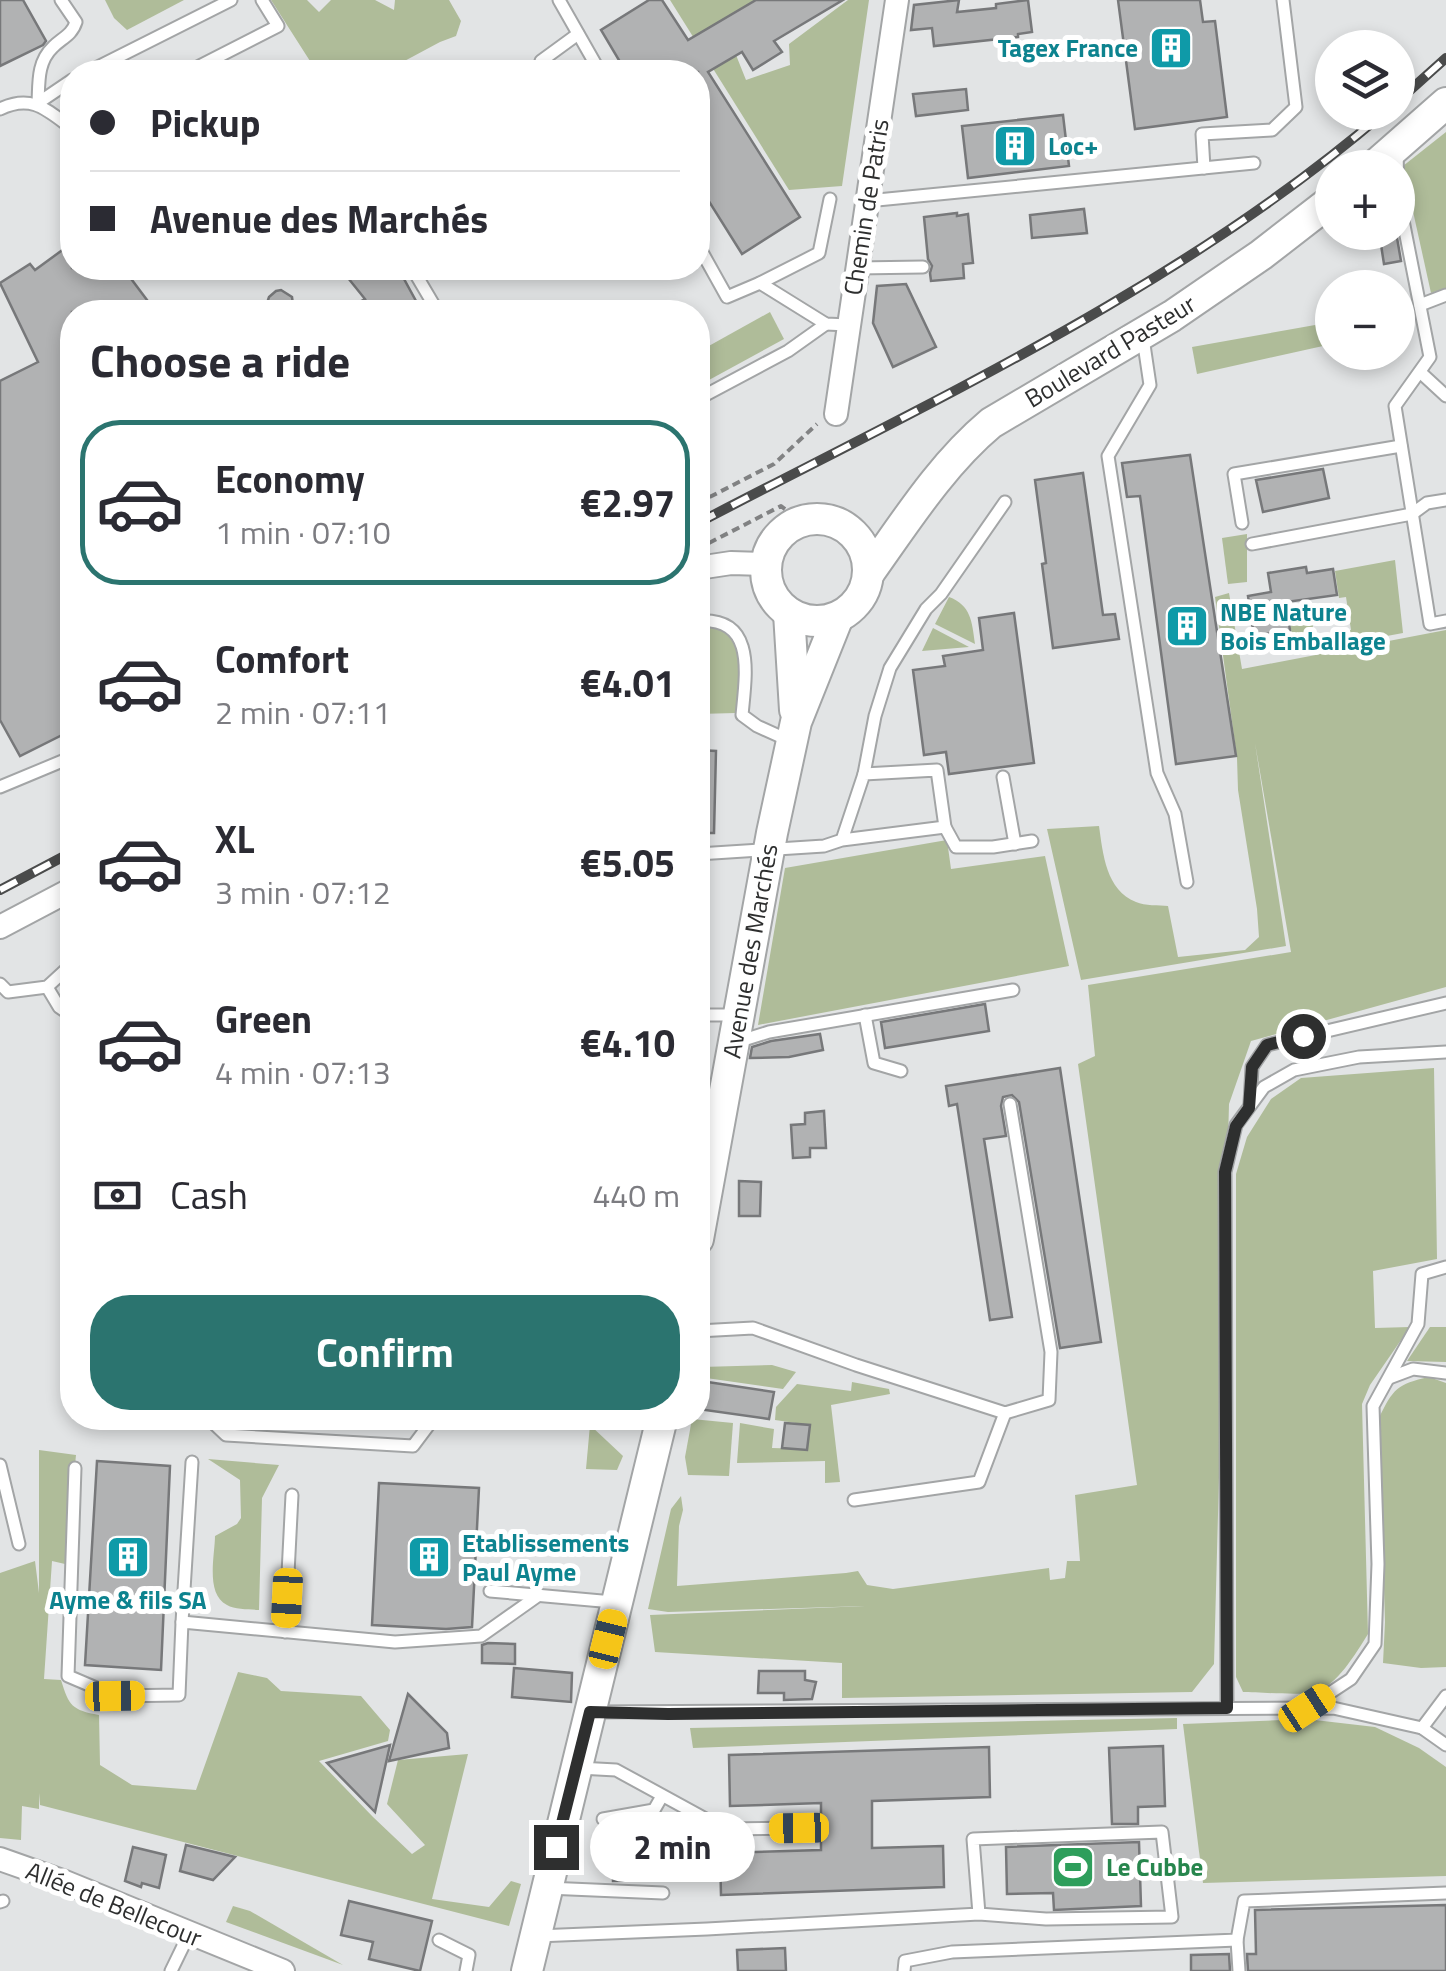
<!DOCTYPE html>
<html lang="en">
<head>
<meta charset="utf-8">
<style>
  :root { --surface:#fff; --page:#f7f7f7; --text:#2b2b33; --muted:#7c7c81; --line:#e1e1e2; --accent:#2b746f }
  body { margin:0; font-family:"Titillium Web",sans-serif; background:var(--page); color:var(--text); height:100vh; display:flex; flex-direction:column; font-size:38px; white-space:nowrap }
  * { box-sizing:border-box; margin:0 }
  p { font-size:32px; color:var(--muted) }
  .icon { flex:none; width:55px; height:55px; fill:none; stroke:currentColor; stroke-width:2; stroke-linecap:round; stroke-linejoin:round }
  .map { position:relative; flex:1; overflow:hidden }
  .sheet { position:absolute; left:60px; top:300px; width:650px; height:1130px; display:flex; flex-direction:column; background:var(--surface); border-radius:40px; box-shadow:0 5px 15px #0003 }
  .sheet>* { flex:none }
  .top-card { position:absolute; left:60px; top:60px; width:650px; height:220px; border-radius:40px; box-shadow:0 5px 15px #0003; display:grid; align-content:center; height:220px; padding:0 30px; background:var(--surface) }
  .tools { position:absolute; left:1315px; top:30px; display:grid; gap:20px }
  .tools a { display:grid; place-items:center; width:100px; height:100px; border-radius:50%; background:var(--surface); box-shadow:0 5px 15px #0003; font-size:50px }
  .end { position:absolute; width:45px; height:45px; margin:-22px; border:12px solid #2e2f2f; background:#fff; box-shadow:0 0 0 5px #fff }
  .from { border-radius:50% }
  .bubble { position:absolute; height:70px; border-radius:35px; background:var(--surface); box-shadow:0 5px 15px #0003; font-size:32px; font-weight:700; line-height:70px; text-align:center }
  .car { position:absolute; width:30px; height:60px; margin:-30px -15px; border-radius:12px; box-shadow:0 0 8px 2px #0007; background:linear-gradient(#f5c518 24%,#345 0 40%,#f5c518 0 76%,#345 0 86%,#f5c518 0) }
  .top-card b { display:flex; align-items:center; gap:35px; height:95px; font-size:38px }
  .top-card b+b { border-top:2px solid var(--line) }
  .top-card i { width:25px; height:25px; background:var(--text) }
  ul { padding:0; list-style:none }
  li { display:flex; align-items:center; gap:30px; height:165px; margin:0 20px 15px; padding:0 10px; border:5px solid transparent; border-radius:40px }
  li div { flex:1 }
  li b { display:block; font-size:38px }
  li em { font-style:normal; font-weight:700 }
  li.active { border-color:var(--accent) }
  li>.icon { width:90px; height:90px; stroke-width:1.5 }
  h2 { padding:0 30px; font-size:45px; line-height:120px }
  .pay { display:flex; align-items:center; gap:25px; height:110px; padding:0 30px; font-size:38px }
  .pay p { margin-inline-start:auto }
  .button { display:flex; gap:20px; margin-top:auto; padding:20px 30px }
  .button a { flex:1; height:115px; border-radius:40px; background:var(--accent); color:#fff; font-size:40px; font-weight:700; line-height:115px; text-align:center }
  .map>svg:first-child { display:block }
  .green { fill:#afbc99 }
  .building { fill:#b1b2b3; stroke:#77787a; stroke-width:2.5 }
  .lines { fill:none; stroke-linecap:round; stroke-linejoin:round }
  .service-casing { stroke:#a3a5a6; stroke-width:15 }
  .minor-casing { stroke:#a3a5a6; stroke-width:26 }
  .tertiary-casing { stroke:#a3a5a6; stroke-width:34 }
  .path { stroke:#818283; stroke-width:4; stroke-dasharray:8 5; stroke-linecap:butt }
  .service { stroke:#fff; stroke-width:11 }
  .minor { stroke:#fff; stroke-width:22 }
  .tertiary { stroke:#fff; stroke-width:30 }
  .rail-casing { stroke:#4a4b4b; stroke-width:10 }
  .rail { stroke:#fff; stroke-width:6; stroke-dasharray:19; stroke-linecap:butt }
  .route { stroke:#2e2f2f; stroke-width:12 }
  .labels { text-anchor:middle; stroke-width:10; stroke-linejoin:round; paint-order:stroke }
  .culture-label { font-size:25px; font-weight:bold; fill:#0d838f; stroke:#fff; text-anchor:start }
  .street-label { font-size:25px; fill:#2e2f2f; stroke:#fff }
  .leisure-label { font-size:25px; font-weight:bold; fill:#27864d; stroke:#fff; text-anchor:start }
</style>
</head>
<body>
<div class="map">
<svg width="1446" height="1971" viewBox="0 0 1446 1971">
  <rect width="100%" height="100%" fill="#e2e4e5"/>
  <g class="green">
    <path d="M105 0H184L127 30 114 18Z"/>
    <path d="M271 0H307L319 12 331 0H375L394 10 395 0H449L461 21 456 36 440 42 384 72H317Z"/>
    <path d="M670 0H781L736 55 746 80 790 65 789 44 848 0H869L842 186 789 190Z"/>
    <path d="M1446 132V288L1431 293 1403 166Z"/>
    <path d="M770 312 784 339 698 386V352Z"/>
    <path d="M1332 322V344L1197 374 1192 347Z"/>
    <path d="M1247 534V582L1228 584 1222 538Z"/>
    <path d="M1395 560 1403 633 1295 653 1288 610 1310 606 1314 635 1351 630 1346 597 1339 598 1335 571Z"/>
    <path d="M1229 593 1242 669 1446 630V987L1251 1041 1229 1104 1214 1664 1192 1692 842 1698V1663L655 1652 650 1615 865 1606 668 1612 648 1609 671 1509 681 1496 683 1510 679 1526 677 1586 846 1573 858 1571 867 1585 893 1589 1049 1568 1050 1580 1065 1578 1067 1561H1080L1075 1495 1137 1485 1078 1064 1095 1056 1088 985 1291 952 1255 743 1286 946 1081 980 1047 829 1099 826C1103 854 1106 890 1136 902 1145 906 1159 905 1168 906L1178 957 1245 950 1259 937 1257 909 1238 790 1237 758 1215 597Z"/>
    <path d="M949 597C971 605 972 622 975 644L935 624Z"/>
    <path d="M698 625C733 627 738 639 740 672 741 687 742 700 736 713L698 714Z"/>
    <path d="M933 628 969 647 922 651Z"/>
    <path d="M947 840 951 869 1045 856 1069 966 758 1025 785 868Z"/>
    <path d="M1434 1068 1437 1259 1373 1271 1375 1328 1410 1327 1370 1385 1362 1404 1368 1634C1356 1653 1337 1686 1315 1692 1302 1696 1258 1692 1243 1692L1236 1677V1174L1247 1137 1271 1099 1301 1078Z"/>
    <path d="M1430 1327H1446V1362L1407 1361Z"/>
    <path d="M772 1365 796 1372 783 1389 699 1377 701 1367Z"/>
    <path d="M1429 1377 1446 1383V1667L1421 1668 1383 1663 1385 1622 1379 1418C1393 1389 1397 1384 1429 1377Z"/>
    <path d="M852 1382 889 1389 890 1394 831 1405 840 1482 825 1483V1461L737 1463 740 1423 774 1429 772 1448 807 1449 810 1425 775 1420 776 1407 797 1384 851 1391Z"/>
    <path d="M692 1419 733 1423 729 1476 688 1475 685 1457Z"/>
    <path d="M590 1425 623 1456 617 1470 586 1469Z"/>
    <path d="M39 1450 76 1455 65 1564 52 1561 44 1679 61 1680C69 1706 72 1710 99 1715L100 1765 132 1785 196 1790 238 1672 267 1678 281 1691 361 1696 390 1730 388 1741 319 1761 373 1817 412 1854 425 1845 387 1804 398 1760 468 1754 432 1899 489 1907 511 1881 521 1884 509 1926 40 1805 39 1793V1809L22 1806 21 1840 0 1838V1573L35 1561 39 1593Z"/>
    <path d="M208 1459 279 1465 262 1498 259 1610C250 1609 235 1610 227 1605 205 1594 215 1555 215 1536L237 1524 241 1518 240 1480Z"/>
    <path d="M1177 1718V1729L693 1748 690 1728Z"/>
    <path d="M1306 1719 1375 1727 1419 1748 1446 1767V1876L1203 1883 1183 1724Z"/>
    <path d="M233 1906 250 1911 343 1965 226 1922Z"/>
  </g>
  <g class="building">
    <path d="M0 0H23L46 41 43 45 0 66Z"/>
    <path d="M649 0H662L688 40 756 0H843L774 41 782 52 753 70 742 52 708 72 800 217 742 254 698 184V72H626L601 30Z"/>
    <path d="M959 0 957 12 996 8V4L1028 0 1032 32 1018 34V37L934 46 932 28 911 30 914 5Z"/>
    <path d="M1118 0H1200L1203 22 1215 21 1227 117 1135 129Z"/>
    <path d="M966 89 968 110 916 116 913 94Z"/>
    <path d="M1063 115 1069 166 968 178 962 126Z"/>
    <path d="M1084 209 1087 233 1032 238 1030 215Z"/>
    <path d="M957 213V216L968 214 973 263 963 264 964 278 931 281 930 273 932 266 928 259 924 217Z"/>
    <path d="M1379 232H1396L1401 261 1384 264Z"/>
    <path d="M72 243V268H123L156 312H72V730L20 756 0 720V381L38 362 0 283 30 264 35 270Z"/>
    <path d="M340 268H398L422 312H340L365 299Z"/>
    <path d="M906 284 936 347 893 367 873 323 877 286Z"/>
    <path d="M281 290 292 297 294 312H264L269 297 276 291Z"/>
    <path d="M1190 455 1236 756 1176 764 1140 496 1127 497 1122 463Z"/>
    <path d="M1323 469 1329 498 1263 512 1256 480Z"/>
    <path d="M1083 473 1103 615 1115 614 1119 639 1053 648 1042 564 1046 563 1035 480Z"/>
    <path d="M1306 567 1307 573 1333 569 1337 595 1286 602 1290 630 1254 636 1248 596 1271 592 1268 573Z"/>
    <path d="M1014 613 1034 763 949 774 946 752 924 755 913 670 945 666 943 656 983 650 979 618Z"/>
    <path d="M698 750 716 751 714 833H698Z"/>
    <path d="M985 1004 989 1031 885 1048 881 1022Z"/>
    <path d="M820 1034 823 1050 789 1057 750 1058 752 1047 771 1041Z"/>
    <path d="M1060 1068 1101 1342 1060 1348 1019 1102 1012 1095 1003 1097 1001 1106 1006 1136 984 1139 1012 1317 990 1320 957 1104 949 1106 946 1086Z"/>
    <path d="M824 1111 826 1148H810V1157L793 1158 791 1125 805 1124V1113Z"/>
    <path d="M739 1181 761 1182 760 1216H739Z"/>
    <path d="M701 1381 774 1392 769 1419 698 1409Z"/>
    <path d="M785 1423 810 1425 807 1450 782 1448Z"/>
    <path d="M97 1461 170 1466 161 1670 85 1665Z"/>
    <path d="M379 1483 479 1488 472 1627 446 1629 372 1625Z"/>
    <path d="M488 1643 515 1644V1664L482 1663V1645Z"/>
    <path d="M514 1668 572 1673 571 1702 512 1697Z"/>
    <path d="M759 1671H805V1680L816 1682 812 1699 784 1700V1693H758Z"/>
    <path d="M408 1694 447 1733 449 1748 389 1761Z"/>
    <path d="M390 1745 375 1812 327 1763Z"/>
    <path d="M1163 1746 1165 1806 1138 1807V1824H1112L1109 1748Z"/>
    <path d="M989 1747 990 1797 872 1801V1848L943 1846 944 1887 721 1895 720 1853 821 1850V1803L730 1806 729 1755Z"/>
    <path d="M1139 1842 1141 1906 1054 1910 1053 1893 1007 1894 1006 1847Z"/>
    <path d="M186 1845 235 1857 213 1880 180 1871Z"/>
    <path d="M133 1847 166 1855 159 1888 142 1883 141 1887 125 1881Z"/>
    <path d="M629 1850V1855H662V1880L613 1881 612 1851Z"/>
    <path d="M349 1901 432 1921 420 1971 369 1959 373 1942 341 1935Z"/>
    <path d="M1446 1905V1971H1248L1247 1954H1256L1255 1910Z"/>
    <path d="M785 1948 786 1971H738L737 1950Z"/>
    <path d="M1229 1954 1230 1971H1191V1955Z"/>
  </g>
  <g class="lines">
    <g class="service-casing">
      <g id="service">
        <path d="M559 0 600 72"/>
        <path d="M88 72 231 0"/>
        <path d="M188 72 278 26 262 0"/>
        <path d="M548 72 541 61 578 34"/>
        <path d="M38 103C39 83 37 62 53 47 62 38 72 35 76 22L61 0"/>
        <path d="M38 103 72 80"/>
        <path d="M0 109C31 94 46 109 70 127L72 132"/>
        <path d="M1397 151 1398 195 1430 357 1395 406 1430 624 1446 621"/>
        <path d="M1204 168 1202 134 1272 130 1296 107 1283 0"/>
        <path d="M867 201 1254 163"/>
        <path d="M698 245 727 297 760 283 826 324 848 325"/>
        <path d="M155 268 157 271 189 270 192 268"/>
        <path d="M412 268 438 312"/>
        <path d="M857 268 923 267"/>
        <path d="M760 283 819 253 830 199"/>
        <path d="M1420 305 1446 295"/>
        <path d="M1143 338 1150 385 1108 456 1157 773 1175 814 1187 882"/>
        <path d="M1420 372 1446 396"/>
        <path d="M698 399 788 351 826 324"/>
        <path d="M1242 523 1234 474 1401 446"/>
        <path d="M1252 544 1412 514 1427 503 1446 500"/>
        <path d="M698 621C756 617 746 673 742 715L757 726 788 740"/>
        <path d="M864 774 875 716 890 668 926 609 941 594 1005 502"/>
        <path d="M1003 777 1015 844"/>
        <path d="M0 787 72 757"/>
        <path d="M945 827 956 847H993L1032 841"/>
        <path d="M698 854 824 846 842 840 945 827 937 770 864 774 842 840"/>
        <path d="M0 984 8 992 47 987 72 964"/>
        <path d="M47 987 59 1007 72 1016"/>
        <path d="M698 1015H738"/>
        <path d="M865 1015 874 1063 901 1071"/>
        <path d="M737 1042 769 1032 1013 990"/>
        <path d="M1250 1103 1252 1067 1267 1045 1446 1003"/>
        <path d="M698 1331 753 1328 856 1365 1005 1413 1049 1400 1051 1352 1010 1104"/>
        <path d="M1389 1378 1413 1369 1446 1373"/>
        <path d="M208 1418 226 1435 413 1446 434 1418"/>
        <path d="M0 1465 19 1544"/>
        <path d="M75 1468 68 1676 115 1696 179 1695 182 1622 395 1642 481 1636 539 1595"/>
        <path d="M854 1500 979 1482 1005 1413"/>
        <path d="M490 1591 613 1602"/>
        <path d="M182 1622 192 1462"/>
        <path d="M285 1632 292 1495"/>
        <path d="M1227 1708 1225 1172 1236 1125 1264 1087 1294 1070 1359 1057 1446 1052"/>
        <path d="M1307 1708 1351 1679 1375 1644 1378 1564 1373 1406 1418 1324 1422 1274 1446 1267"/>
        <path d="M594 1712 1333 1708 1422 1728 1446 1745"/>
        <path d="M1422 1728 1446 1696"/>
        <path d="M579 1768 616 1770 724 1829 799 1828"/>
        <path d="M603 1819 654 1810 662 1796"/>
        <path d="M547 1888 663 1893"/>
        <path d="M0 1902 3 1901"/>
        <path d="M537 1936 707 1929 979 1914 1046 1919 1172 1917 1162 1832 973 1839 979 1914"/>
        <path d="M439 1940 469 1955 466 1971"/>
        <path d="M1237 1940 1239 1971"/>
        <path d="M171 1971 189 1934"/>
        <path d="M904 1971 905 1961 952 1952 1237 1940 1244 1901 1446 1893"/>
      </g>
    </g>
    <g class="minor-casing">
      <g id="minor">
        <path d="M836 414 897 0"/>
        <path d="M698 568 731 563 766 564"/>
        <path d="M0 927 72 889"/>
        <path d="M0 1859 65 1882 283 1971"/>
      </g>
    </g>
    <g class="tertiary-casing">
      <g id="tertiary">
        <path d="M1372 168 1446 103"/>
        <circle cx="817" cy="570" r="51"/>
        <path d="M869 573C906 521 942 464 991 423L1172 316 1261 255 1332 200"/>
        <path d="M789 613 795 710"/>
        <path d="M698 1239 772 833 796 722 838 617"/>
        <path d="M527 1971 662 1418"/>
      </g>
    </g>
    <g class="path">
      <path d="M698 503 774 464 817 424"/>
      <path d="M709 543 781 506 800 521"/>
    </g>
    <use href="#service" class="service"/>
    <use href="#minor" class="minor"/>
    <use href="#tertiary" class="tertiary"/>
    <g class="rail-casing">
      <g id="rail">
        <path d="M1398 101 1446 58"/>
        <path d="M698 523C934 400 1181 287 1385 112"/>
        <path d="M0 890 72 852"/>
      </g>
    </g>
    <use href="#rail" class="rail"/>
  </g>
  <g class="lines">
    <path class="route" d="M556 1847 590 1712 668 1714 1227 1708 1225 1172 1236 1126 1249 1108 1252 1067 1267 1045 1303 1036"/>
  </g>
  <defs>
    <g id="building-square" transform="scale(2.25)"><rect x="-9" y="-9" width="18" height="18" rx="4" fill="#0f9aa8" stroke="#fff"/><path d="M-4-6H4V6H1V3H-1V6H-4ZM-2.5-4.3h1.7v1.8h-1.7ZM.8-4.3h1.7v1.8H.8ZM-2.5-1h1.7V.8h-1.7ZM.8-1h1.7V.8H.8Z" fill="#fff"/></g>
    <g id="stadium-square" transform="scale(2.25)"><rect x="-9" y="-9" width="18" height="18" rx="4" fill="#2e9e5b" stroke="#fff"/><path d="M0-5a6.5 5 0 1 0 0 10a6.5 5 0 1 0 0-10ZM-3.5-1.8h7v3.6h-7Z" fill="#fff"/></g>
  </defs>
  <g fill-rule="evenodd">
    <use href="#building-square" x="1171" y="48"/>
    <use href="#building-square" x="1015" y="146"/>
    <use href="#building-square" x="1187" y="626"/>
    <use href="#building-square" x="128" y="1557"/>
    <use href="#building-square" x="429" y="1557"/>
    <use href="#stadium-square" x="1073" y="1867"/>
  </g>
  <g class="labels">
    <g class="culture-label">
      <text x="1138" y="57" text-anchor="end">Tagex France</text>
      <text x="1048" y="155">Loc+</text>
      <text x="1220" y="621">NBE Nature<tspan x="1220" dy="29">Bois Emballage</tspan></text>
      <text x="462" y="1552">Etablissements<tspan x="462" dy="29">Paul Ayme</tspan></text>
      <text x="128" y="1609" text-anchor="middle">Ayme &amp; fils SA</text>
    </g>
    <g class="street-label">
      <text transform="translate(866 207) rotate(-81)" y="9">Chemin de Patris</text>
      <text transform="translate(1110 351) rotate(-31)" y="9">Boulevard Pasteur</text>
      <text transform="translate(750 951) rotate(-80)" y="9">Avenue des Marchés</text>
      <text transform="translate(114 1904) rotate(22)" y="9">Allée de Bellecour</text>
    </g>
    <g class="leisure-label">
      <text x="1106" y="1876">Le Cubbe</text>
    </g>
  </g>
</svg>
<div class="tools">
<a><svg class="icon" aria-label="layers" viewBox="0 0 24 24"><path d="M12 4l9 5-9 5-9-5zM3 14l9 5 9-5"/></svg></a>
<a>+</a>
<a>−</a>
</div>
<i class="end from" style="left:1303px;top:1036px"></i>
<i class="end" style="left:556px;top:1847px"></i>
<div class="bubble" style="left:590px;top:1812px;width:165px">2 min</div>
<i class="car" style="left:287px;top:1598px;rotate:183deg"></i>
<i class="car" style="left:608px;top:1639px;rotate:14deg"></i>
<i class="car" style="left:115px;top:1696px;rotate:89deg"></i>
<i class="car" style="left:1307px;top:1708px;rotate:57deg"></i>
<i class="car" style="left:799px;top:1828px;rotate:269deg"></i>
<div class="top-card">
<b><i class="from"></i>Pickup</b>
<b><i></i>Avenue des Marchés</b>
</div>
<section class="sheet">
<h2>Choose a ride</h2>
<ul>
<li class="active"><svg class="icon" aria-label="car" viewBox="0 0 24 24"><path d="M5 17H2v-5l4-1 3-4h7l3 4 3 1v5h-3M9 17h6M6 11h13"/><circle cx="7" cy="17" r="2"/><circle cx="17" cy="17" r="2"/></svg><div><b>Economy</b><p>1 min · 07:10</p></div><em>€2.97</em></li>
<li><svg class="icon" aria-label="car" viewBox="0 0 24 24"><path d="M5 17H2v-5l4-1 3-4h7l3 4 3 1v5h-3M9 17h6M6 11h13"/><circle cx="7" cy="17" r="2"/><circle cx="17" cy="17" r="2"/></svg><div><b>Comfort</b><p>2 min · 07:11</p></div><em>€4.01</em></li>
<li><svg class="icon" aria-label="car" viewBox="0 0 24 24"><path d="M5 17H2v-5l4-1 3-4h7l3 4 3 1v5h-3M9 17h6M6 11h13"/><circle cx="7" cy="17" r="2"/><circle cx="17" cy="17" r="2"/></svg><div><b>XL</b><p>3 min · 07:12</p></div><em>€5.05</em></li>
<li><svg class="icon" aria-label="car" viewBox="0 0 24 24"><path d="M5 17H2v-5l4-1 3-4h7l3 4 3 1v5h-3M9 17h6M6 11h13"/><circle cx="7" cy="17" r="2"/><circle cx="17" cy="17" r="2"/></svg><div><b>Green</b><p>4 min · 07:13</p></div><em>€4.10</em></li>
</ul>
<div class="pay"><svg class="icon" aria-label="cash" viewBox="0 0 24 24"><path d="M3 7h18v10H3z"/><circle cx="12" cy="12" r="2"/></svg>Cash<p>440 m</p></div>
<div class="button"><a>Confirm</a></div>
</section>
</div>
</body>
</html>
